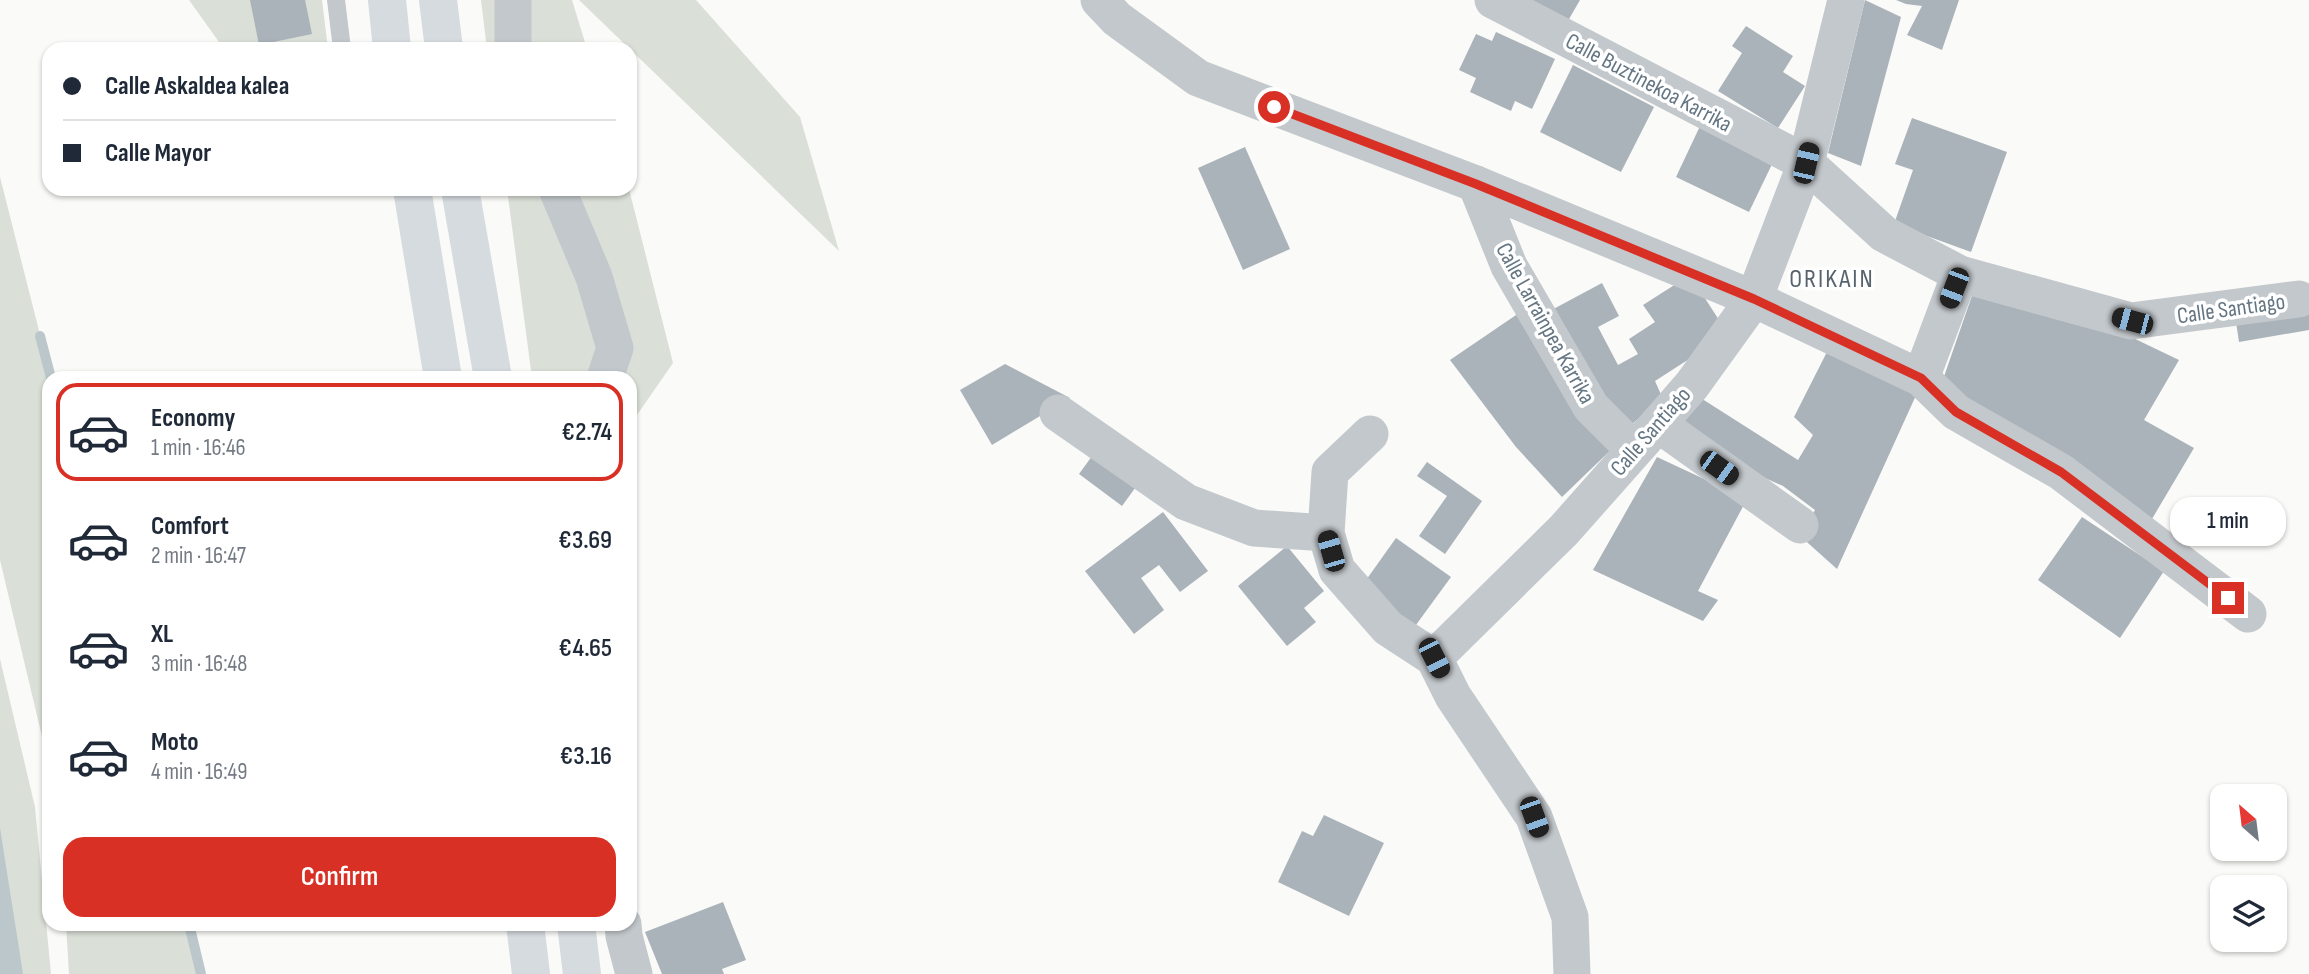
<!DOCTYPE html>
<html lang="en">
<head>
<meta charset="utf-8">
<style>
  :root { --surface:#fff; --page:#f6f6f7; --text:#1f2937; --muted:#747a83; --line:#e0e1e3; --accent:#d93025 }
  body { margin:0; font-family:"Sofia Sans Condensed",sans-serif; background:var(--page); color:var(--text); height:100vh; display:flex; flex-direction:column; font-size:26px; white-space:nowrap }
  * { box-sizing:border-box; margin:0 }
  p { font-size:23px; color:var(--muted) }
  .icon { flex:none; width:38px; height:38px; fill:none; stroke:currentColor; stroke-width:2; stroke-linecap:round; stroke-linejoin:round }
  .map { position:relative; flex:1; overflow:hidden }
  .sheet { position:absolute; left:42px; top:371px; width:595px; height:560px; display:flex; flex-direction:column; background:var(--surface); border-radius:21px; box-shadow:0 2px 5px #0004 }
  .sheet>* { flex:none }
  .top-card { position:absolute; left:42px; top:42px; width:595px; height:154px; border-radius:21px; box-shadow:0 2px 5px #0004; display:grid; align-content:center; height:154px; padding:0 21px; background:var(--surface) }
  .needle { width:46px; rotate:332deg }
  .fabs { position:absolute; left:2210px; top:784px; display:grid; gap:14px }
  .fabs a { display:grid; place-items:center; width:77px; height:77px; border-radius:14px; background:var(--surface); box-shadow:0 2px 5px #0004; font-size:35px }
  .end { position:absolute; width:32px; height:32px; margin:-16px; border:9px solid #d93025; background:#fff; box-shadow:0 0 0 4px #fff }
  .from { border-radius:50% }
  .bubble { position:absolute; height:49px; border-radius:21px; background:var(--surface); box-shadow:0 2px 5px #0004; font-size:23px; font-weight:600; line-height:49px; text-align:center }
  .car { position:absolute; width:21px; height:42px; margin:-21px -10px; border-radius:9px; box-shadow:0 0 5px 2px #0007; background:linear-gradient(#222 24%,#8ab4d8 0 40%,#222 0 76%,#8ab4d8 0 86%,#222 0) }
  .top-card b { display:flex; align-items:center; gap:24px; height:66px; font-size:26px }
  .top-card b+b { border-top:2px solid var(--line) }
  .top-card i { width:18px; height:18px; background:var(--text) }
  ul { padding:12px 0 0; list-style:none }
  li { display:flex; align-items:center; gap:21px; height:98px; margin:0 14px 10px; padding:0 7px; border:4px solid transparent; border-radius:21px }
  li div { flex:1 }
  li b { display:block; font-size:26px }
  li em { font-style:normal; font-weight:600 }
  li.active { border-color:var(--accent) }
  li>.icon { width:63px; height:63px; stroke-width:1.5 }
  .button { display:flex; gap:14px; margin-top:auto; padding:14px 21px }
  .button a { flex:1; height:80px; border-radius:21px; background:var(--accent); color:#fff; font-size:28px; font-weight:600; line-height:80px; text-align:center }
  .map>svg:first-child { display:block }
  .green { fill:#dadfd7 }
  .water { fill:#bbc7cb }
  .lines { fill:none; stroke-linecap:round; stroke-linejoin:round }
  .stream { stroke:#bbc7cb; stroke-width:10 }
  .building { fill:#aab3b9 }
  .lane { stroke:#c3c8cc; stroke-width:18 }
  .street { stroke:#c3c8cc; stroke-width:37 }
  .highway { stroke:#d6dbdf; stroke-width:38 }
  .route { stroke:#d93025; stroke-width:9 }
  .labels { text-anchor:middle; stroke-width:7; stroke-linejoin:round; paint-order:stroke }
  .street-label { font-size:23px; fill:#657683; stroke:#fff }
  .quarter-label { font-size:26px; letter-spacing:2px; fill:#57646e; stroke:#fff }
</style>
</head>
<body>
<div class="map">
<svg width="2309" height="974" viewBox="0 0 2309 974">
  <rect width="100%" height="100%" fill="#fafaf8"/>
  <g class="green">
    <path d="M189 0H322L328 49H224Z"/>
    <path d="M481 0H572L587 49H487Z"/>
    <path d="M579 0H696L800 117 839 251Z"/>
    <path d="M0 177 51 378H49V766L0 560Z"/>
    <path d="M507 189H629L673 363 630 425V378H532Z"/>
    <path d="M0 659 35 807 51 974H0Z"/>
    <path d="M66 924H189L201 974H69Z"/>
  </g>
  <path class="water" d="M0 828 23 974H0Z"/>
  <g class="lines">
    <g class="stream">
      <path d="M40 336 51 378"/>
      <path d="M189 924 201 974"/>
    </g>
  </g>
  <g class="building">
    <path d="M250 0H305L312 34 259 45Z"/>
    <path d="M1518 0H1580L1565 26Z"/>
    <path d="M1865 0 1901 17 1861 166 1828 153Z"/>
    <path d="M1896 0H1959L1942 50 1907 35 1922 6 1906 4Z"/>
    <path d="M1746 26 1793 56 1783 72 1805 86 1778 128 1718 91 1742 53 1732 46Z"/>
    <path d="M1496 32 1555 59 1532 109 1515 101 1511 111 1470 92 1476 78 1459 70 1476 34 1492 41Z"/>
    <path d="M1573 65 1654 107 1621 172 1540 132Z"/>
    <path d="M1912 118 2007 152 1971 252 1894 224 1913 170 1895 164Z"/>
    <path d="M1701 124 1774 160 1749 212 1676 177Z"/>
    <path d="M1245 147 1290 249 1243 270 1198 168Z"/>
    <path d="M1690 275 1728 334 1655 381 1663 399 1621 433 1546 313 1602 283 1619 316 1598 327 1618 365 1638 354 1629 339 1655 322 1643 305Z"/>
    <path d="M1975 287 2079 312 2179 360 2144 420 2194 448 2149 524 1939 391Z"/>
    <path d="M2309 310V330L2239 342 2236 322Z"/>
    <path d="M1519 313 1617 444 1562 497 1516 447 1450 360Z"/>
    <path d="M1831 344 1918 391 1837 569 1799 535 1815 510 1783 486 1756 474 1678 423 1696 395 1798 460 1813 435 1794 417Z"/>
    <path d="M1005 364 1070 398 992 445 960 390Z"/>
    <path d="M1095 452 1138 484 1122 506 1079 474Z"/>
    <path d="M1657 457 1747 499 1698 591 1718 600 1703 621 1593 570Z"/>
    <path d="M1427 462 1482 501 1445 554 1419 536 1447 496 1417 476Z"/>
    <path d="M1163 512 1208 571 1180 592 1159 565 1141 578 1164 610 1134 634 1085 571Z"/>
    <path d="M2082 517 2164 571 2120 638 2038 580Z"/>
    <path d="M1396 538 1451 577 1413 629 1359 590Z"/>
    <path d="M1287 546 1324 591 1304 608 1316 622 1287 646 1238 586Z"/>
    <path d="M1324 815 1384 843 1349 916 1278 882 1302 831 1313 836Z"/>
    <path d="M723 902 746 960 722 969 724 974H662L645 932Z"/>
  </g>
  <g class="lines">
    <path class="lane" d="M336 0 342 49"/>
    <g class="street">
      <path d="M513 0V49"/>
      <path d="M1099 0 1117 19 1198 78 1476 184 1754 299 1921 378 1956 412 2061 472 2248 614"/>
      <path d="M1493 0 1806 163 1884 234 1960 274 2131 321 2299 299"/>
      <path d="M1476 184 1509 266 1591 407 1634 450"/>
      <path d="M557 189 594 277 615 348 605 378"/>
      <path d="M1921 378 1960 274"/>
      <path d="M1058 413 1186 502 1254 528 1326 533"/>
      <path d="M1658 424 1800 525"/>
      <path d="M1370 434 1330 472 1326 533 1337 570 1388 628 1434 658"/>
      <path d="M623 924 624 936 634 974"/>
      <path d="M1572 974 1570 917 1534 817 1453 696 1434 658 1564 530 1658 424 1692 385 1754 299 1806 163 1846 0"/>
    </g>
    <g class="highway">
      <path d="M387 0 392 49"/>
      <path d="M438 0 444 49"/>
      <path d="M412 189 443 378"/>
      <path d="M460 189 493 378"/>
      <path d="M525 924 531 974"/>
      <path d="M576 924 582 974"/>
    </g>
  </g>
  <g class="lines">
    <path class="route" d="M1274 107 1476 184 1754 299 1921 378 1956 412 2061 472 2228 598"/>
  </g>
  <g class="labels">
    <g class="street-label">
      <text transform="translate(1649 82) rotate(28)" y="8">Calle Buztinekoa Karrika</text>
      <text transform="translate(2231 308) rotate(-8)" y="8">Calle Santiago</text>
      <text transform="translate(1546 323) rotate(61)" y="8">Calle Larrainpea Karrika</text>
      <text transform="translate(1650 431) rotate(-49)" y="8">Calle Santiago</text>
    </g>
    <g class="quarter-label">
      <text x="1832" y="287">ORIKAIN</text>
    </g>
  </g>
</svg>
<div class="fabs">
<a><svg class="needle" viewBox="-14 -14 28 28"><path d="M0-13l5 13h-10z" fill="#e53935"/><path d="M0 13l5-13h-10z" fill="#747a83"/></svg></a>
<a><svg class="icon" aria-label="layers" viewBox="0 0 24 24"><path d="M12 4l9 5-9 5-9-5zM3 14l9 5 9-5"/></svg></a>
</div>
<i class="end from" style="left:1274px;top:107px"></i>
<i class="end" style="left:2228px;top:598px"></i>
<div class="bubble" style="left:2170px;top:497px;width:116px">1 min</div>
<i class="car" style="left:1806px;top:163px;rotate:13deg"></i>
<i class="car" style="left:1954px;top:288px;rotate:201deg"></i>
<i class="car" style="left:2132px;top:321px;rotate:285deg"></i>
<i class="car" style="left:1719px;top:468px;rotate:126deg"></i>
<i class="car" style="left:1331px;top:551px;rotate:344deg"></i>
<i class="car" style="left:1434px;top:658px;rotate:153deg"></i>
<i class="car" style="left:1534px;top:817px;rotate:160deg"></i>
<div class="top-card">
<b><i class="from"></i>Calle Askaldea kalea</b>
<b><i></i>Calle Mayor</b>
</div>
<section class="sheet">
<ul>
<li class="active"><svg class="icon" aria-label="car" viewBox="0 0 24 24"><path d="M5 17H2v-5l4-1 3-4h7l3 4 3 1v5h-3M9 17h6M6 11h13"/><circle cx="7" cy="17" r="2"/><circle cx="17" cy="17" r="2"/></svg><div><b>Economy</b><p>1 min · 16:46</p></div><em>€2.74</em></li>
<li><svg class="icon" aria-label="car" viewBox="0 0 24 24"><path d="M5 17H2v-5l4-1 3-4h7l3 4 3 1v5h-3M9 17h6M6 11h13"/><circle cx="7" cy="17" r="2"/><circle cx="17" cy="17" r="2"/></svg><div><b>Comfort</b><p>2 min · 16:47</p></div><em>€3.69</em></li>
<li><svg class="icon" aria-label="car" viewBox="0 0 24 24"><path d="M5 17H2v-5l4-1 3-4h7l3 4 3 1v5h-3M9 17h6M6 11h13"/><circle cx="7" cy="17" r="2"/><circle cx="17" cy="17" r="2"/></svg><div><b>XL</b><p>3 min · 16:48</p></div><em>€4.65</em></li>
<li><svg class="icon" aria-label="car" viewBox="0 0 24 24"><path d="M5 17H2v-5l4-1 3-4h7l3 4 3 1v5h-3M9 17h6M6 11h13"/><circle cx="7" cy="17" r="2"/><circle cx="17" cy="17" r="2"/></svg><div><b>Moto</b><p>4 min · 16:49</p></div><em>€3.16</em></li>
</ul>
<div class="button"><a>Confirm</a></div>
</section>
</div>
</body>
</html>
